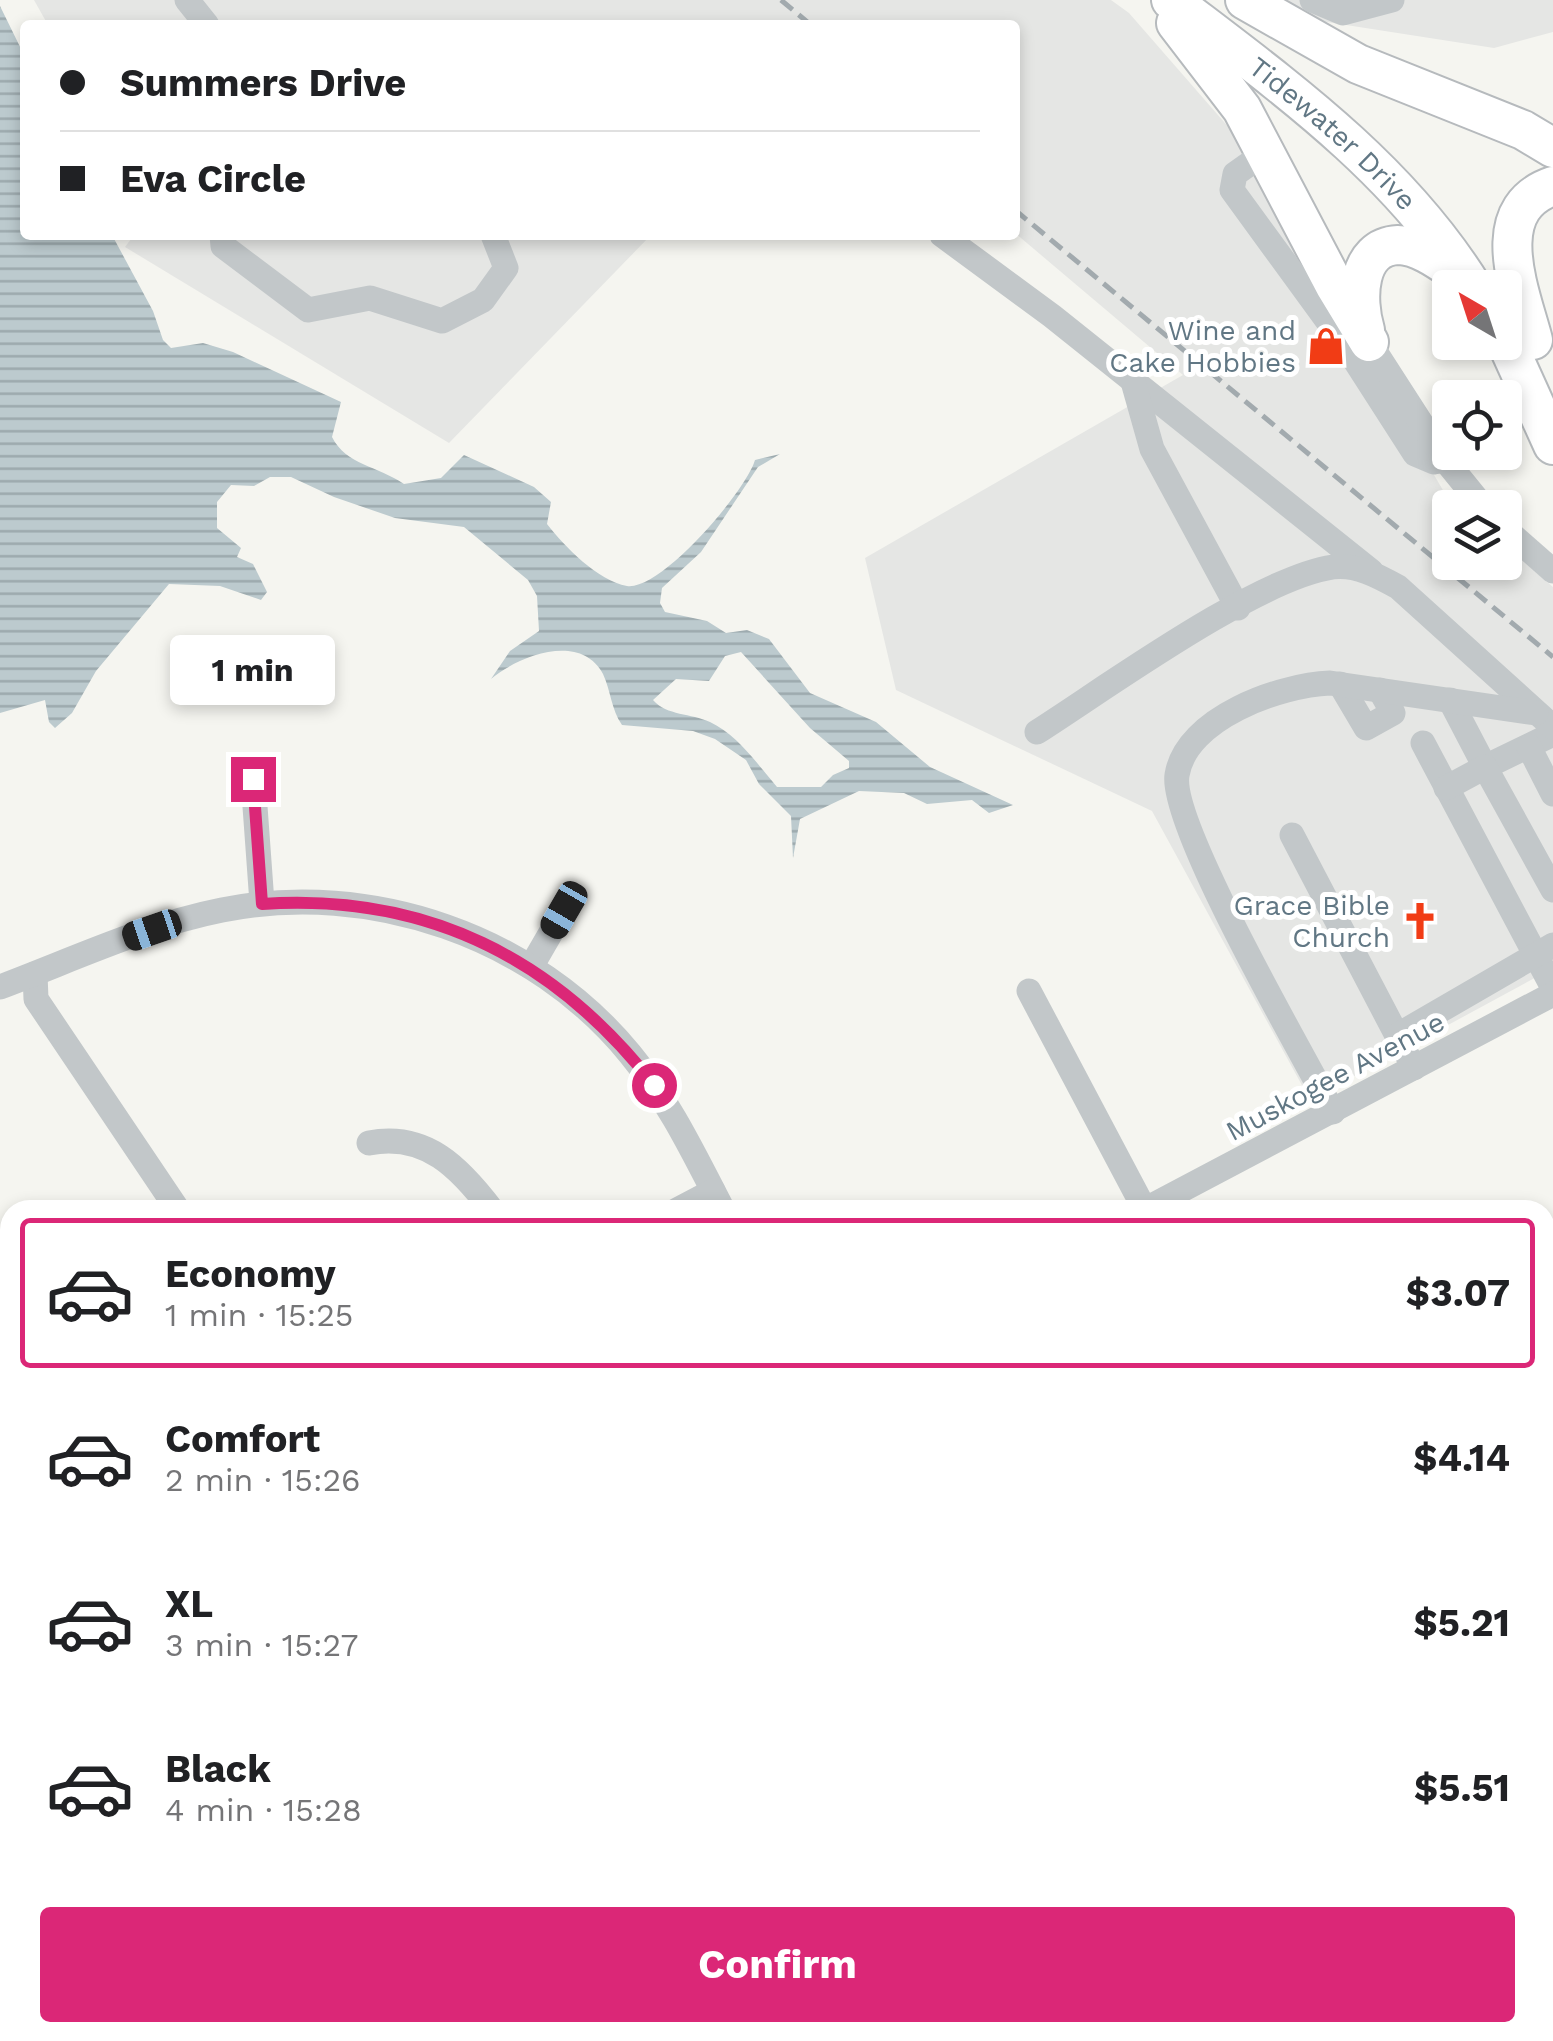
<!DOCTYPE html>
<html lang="en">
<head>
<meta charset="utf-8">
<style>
  :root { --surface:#fff; --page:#f2f2f2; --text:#202124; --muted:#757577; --line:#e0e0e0; --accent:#db2777 }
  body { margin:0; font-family:"Work Sans",sans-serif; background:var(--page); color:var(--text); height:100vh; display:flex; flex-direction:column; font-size:38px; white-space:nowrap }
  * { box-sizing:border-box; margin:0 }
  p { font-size:32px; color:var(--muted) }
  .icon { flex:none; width:55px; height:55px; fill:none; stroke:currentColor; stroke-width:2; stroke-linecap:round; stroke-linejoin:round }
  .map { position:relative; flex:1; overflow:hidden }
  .side { position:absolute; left:0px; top:1200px; width:1555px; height:842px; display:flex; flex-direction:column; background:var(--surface); border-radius:30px 30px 0 0; box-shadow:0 5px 15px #0003 }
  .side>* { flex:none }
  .hud { position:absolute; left:20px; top:20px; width:1000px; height:220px; border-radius:10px; box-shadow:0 5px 15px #0003; display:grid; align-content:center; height:220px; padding:0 40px; background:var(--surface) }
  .needle { width:65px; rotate:321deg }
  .fabs { position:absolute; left:1432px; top:270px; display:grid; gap:20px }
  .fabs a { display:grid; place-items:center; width:90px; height:90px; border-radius:10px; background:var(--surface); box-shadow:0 5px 15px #0003; font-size:50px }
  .end { position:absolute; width:45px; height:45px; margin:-22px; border:12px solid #db2777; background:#fff; box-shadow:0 0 0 5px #fff }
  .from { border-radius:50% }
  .bubble { position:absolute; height:70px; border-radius:10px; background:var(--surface); box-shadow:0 5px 15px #0003; font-size:32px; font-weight:700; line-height:70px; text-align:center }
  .car { position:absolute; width:30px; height:60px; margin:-30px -15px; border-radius:12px; box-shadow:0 0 8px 2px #0007; background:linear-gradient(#222 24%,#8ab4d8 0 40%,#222 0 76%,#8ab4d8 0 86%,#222 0) }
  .hud b { display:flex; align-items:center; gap:35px; height:95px; font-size:38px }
  .hud b+b { border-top:2px solid var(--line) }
  .hud i { width:25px; height:25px; background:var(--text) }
  ul { padding:18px 0 0; list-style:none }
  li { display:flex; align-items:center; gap:30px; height:150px; margin:0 20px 15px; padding:0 20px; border:5px solid transparent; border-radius:10px }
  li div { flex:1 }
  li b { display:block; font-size:38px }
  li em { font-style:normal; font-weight:700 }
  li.on { border-color:var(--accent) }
  li>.icon { width:90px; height:90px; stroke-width:1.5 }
  .primary-button { display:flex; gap:20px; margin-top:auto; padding:20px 40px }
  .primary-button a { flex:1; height:115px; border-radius:10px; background:var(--accent); color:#fff; font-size:40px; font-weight:700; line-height:115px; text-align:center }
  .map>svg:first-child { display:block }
  .built { fill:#e5e6e4 }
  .water { fill:url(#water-rules); fill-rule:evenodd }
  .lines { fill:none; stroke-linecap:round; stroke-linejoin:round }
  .highway-casing { stroke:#b6babd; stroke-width:42 }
  .minor { stroke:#c2c7c9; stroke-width:25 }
  .highway { stroke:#fff; stroke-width:38 }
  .rail { stroke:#a2aaae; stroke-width:5; stroke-dasharray:15 8; stroke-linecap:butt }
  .route { stroke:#db2777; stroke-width:12 }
  .labels { text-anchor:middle; stroke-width:10; stroke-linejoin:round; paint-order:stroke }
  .street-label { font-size:28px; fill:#617784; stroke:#fff }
  .poi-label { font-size:28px; fill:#617784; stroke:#fff; text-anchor:end }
</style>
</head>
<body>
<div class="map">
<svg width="1553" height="2041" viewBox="0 0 1553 2041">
  <defs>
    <pattern id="water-rules" width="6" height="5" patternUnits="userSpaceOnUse" patternTransform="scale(2.5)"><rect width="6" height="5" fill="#bccace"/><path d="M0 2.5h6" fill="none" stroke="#9ca9ad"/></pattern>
  </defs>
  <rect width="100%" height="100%" fill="#f5f5f0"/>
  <g class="built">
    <path d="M34 0H1111L1129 13 1231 130 1447 497 1460 507 1450 508V562H1505V546L1553 587V968L1310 1100 1152 811 896 690 865 558 1183 375 1015 233V25H48Z"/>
    <path d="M1283 0H1553V32L1494 48 1314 20Z"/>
    <path d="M134 235H651L449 443 125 247Z"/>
  </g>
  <g class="water">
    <path d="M0 6 25 57V235H112L153 311 163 340 171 348 203 343 233 352 341 402 332 437C346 465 378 466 404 484L441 478 464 455 534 487 551 502 547 524C564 546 598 581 627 586 661 591 746 491 755 460L780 454 758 467 701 552 662 588 660 603 665 612 707 621 726 633 747 630 769 639 810 693 876 722 930 767 1013 805 989 813 972 800 927 804 904 793 859 791 800 819 793 858 791 816 759 784 746 760 715 739 693 731 622 725C611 709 611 691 603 674 580 631 517 657 491 679L510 651 539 631 537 596 528 580 464 527 395 518 334 497 291 477H270L254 486 231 485 217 502V528L241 548 237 557 253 564 267 592 261 600 220 586 169 584 96 671 72 713 55 728 49 722 45 700 0 713ZM741 652 810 728 849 761V768L833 775 821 787H777C758 765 738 735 710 722 691 713 667 716 653 700L676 679 709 681 725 656Z"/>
    <path d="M10 1842V1886L0 1887V1843Z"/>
  </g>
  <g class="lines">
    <g class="highway-casing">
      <g id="highway">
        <path id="s1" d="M1171 0C1282 85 1398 167 1473 288"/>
        <path d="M1245 0 1358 64 1523 130 1553 148"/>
        <path d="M1176 23 1242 109 1335 286 1369 342"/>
        <path d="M1365 330C1356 300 1356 247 1398 245 1418 245 1440 261 1456 272"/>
        <path d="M1505 339 1553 445"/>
        <path d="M1533 340C1520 291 1485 209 1553 186"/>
      </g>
    </g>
    <g class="minor">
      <path d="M187 0 207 25"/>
      <path d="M1312 0 1343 13 1392 0"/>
      <path d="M1266 152 1235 174 1232 190 1345 345 1415 454 1434 462 1445 460"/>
      <path d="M222 235 223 246 308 310 370 298 442 321 483 300 506 268 493 235"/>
      <path d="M942 235 1052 316 1371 571"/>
      <path d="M1369 342 1445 460 1484 508"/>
      <path d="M1132 378 1152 449 1238 608"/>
      <path d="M1505 529 1553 571"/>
      <path d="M1340 684 1366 728 1393 713 1380 690"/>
      <path d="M1450 700 1485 767 1553 734"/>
      <path d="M1037 732C1106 688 1257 578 1333 567 1356 564 1378 576 1398 587L1553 727"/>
      <path d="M1423 743 1553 988"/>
      <path d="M1529 747 1553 794"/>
      <path d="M253 779 262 903"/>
      <path d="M1446 788 1485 767 1553 890"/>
      <path d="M1292 835 1414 1068"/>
      <path d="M531 967 564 910"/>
      <path d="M35 974 36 999 178 1210"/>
      <path d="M0 987C72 960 146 925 222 910 370 880 534 936 630 1054 669 1101 695 1156 723 1210"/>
      <path d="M1029 991 1145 1210"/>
      <path d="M1398 1035 1553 945"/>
      <path d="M1333 1112C1303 1055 1169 824 1177 775 1186 718 1280 685 1330 683L1536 713"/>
      <path d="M369 1143C426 1132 460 1168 492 1210"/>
      <path d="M677 1210 713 1191"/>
      <path d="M1144 1210 1553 994"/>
      <path d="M1545 1347 1553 1343"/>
      <path d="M0 1442H10"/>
      <path d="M1545 1687 1553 1683"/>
      <path d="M1545 1975 1553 1991"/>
      <path d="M659 2032 663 2041"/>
      <path d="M52 2041 78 2032"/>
      <path d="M868 2041 883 2032"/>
      <path d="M1519 2041 1535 2032"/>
    </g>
    <use href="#highway" class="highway"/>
    <g class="rail">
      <path d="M781 0 811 25"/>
      <path d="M1015 210 1553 657"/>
    </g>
  </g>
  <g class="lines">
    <path class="route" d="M253 779 262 904C425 893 555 958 654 1085"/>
  </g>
  <defs>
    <g id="shop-bare" transform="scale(3)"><path d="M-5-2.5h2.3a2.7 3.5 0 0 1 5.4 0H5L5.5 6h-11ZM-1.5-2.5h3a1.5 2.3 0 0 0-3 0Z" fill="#f13c15" stroke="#fff" stroke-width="2.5" paint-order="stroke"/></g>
    <g id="church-bare" transform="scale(3)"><path d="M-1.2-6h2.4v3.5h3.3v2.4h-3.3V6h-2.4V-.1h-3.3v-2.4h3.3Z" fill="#f13c15" stroke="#fff" stroke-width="2.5" paint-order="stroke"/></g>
  </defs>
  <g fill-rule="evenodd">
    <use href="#shop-bare" x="1326" y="346"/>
    <use href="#church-bare" x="1420" y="921"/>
  </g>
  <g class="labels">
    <g class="street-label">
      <text dy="10" stroke="none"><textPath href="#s1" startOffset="210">Tidewater Drive</textPath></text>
      <text transform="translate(1335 1076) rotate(-28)" y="10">Muskogee Avenue</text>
    </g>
    <g class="poi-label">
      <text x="1296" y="340">Wine and<tspan x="1296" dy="32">Cake Hobbies</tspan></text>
      <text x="1390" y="915">Grace Bible<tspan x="1390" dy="32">Church</tspan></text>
    </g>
  </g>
</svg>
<div class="fabs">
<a><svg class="needle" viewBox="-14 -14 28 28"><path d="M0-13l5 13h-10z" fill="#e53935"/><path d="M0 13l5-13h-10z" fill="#757577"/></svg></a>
<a><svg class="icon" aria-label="locate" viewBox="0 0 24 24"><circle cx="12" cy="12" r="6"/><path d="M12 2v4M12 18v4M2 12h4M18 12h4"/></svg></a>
<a><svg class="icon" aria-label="layers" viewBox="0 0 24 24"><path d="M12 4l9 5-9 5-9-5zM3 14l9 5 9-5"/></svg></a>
</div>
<i class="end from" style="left:654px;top:1085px"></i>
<i class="end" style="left:253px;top:779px"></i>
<div class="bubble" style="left:170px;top:635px;width:165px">1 min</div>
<i class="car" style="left:564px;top:910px;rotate:210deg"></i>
<i class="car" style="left:152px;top:930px;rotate:251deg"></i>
<div class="hud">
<b><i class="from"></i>Summers Drive</b>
<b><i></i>Eva Circle</b>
</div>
<section class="side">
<ul>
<li class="on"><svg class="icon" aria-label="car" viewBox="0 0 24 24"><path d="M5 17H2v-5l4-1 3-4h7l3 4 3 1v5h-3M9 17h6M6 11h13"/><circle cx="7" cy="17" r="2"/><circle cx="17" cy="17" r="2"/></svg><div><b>Economy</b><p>1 min · 15:25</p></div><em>$3.07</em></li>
<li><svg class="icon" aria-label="car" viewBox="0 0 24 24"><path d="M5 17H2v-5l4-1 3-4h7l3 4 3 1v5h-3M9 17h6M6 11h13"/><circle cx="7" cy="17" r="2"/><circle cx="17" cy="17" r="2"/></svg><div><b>Comfort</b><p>2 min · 15:26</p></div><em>$4.14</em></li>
<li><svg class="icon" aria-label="car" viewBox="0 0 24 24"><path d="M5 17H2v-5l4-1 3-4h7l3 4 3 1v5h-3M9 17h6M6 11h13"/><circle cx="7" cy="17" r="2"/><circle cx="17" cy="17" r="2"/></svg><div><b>XL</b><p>3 min · 15:27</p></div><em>$5.21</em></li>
<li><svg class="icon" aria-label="car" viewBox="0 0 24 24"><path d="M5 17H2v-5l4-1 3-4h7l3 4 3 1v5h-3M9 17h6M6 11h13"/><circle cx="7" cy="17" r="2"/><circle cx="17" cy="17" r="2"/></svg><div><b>Black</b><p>4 min · 15:28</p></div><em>$5.51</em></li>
</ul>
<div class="primary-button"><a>Confirm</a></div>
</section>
</div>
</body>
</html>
